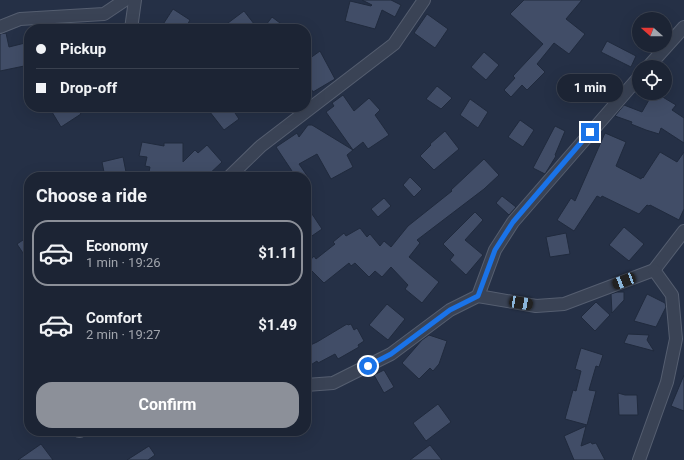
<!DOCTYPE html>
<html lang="en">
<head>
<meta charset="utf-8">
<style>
  :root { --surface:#1c2434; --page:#252c3c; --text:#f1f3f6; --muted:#a0a4ac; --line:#3a414f; --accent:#8c9099 }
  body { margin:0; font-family:Roboto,sans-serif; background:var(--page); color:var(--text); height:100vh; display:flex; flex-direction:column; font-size:15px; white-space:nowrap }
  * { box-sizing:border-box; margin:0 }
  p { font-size:13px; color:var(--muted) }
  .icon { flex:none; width:22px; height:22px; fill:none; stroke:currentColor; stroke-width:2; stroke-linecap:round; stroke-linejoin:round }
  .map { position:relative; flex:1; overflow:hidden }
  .side { position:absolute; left:24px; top:172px; width:287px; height:264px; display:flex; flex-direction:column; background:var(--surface); border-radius:16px; box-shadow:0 4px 16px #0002,0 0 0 1px var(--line) }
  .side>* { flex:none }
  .guide { position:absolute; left:24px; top:24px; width:287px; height:88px; border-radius:16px; box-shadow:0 4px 16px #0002,0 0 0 1px var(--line); display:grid; align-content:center; height:88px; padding:0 12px; background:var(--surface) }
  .needle { width:26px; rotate:291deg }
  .fabs { position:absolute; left:632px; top:12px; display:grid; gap:8px }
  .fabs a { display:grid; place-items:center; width:40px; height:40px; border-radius:50%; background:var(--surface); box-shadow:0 4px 16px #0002,0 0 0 1px var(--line); font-size:20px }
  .end { position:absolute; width:18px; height:18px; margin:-9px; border:5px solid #1a73e8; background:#fff; box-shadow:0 0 0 2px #fff }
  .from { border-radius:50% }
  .bubble { position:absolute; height:28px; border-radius:14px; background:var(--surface); box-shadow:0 4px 16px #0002,0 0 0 1px var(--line); font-size:13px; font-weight:700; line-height:28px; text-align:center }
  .car { position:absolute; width:12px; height:24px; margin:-12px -6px; border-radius:5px; box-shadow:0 0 3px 1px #0007; background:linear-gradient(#222 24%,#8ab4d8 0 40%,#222 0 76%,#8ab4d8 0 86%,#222 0) }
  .guide b { display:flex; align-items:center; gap:14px; height:38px; font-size:15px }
  .guide b+b { border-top:1px solid var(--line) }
  .guide i { width:10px; height:10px; background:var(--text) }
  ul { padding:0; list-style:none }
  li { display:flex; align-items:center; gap:12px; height:66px; margin:0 8px 6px; padding:0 4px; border:2px solid transparent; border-radius:16px }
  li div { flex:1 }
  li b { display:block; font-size:15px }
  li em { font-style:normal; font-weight:700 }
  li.on { border-color:var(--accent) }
  li>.icon { width:36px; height:36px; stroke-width:1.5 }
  h2 { padding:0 12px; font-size:18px; line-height:48px }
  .action { display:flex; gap:8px; margin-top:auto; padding:8px 12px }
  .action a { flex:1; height:46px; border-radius:16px; background:var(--accent); color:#fff; font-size:16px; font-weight:700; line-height:46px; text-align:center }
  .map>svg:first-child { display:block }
  .building { fill:#414d67; stroke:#202a3d }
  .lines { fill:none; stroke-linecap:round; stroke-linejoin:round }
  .minor-casing { stroke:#555e70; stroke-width:14 }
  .minor { stroke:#3a4355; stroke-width:12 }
  .route { stroke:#1a73e8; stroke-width:5 }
</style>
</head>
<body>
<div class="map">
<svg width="684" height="460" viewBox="0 0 684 460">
  <rect width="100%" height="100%" fill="#253046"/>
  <g class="building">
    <path d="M362 0H391L401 5 395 17 382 10 375 29 345 21 350 1 371 6 372 5Z"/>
    <path d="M524 0H582L566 19 585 34 569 54 554 43 537 64 545 72 527 90 522 85 511 97 504 90 515 78 513 76 543 44 510 14Z"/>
    <path d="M173 9 190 20 185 29H160Z"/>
    <path d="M244 11 258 29H220Z"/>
    <path d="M427 14 448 29 435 48 414 33Z"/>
    <path d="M272 17 288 29H263Z"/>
    <path d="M6 33 9 47 29 42V65L0 71V34Z"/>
    <path d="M607 41 636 56 631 67 601 52Z"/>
    <path d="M320 51 335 79 313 92 306 80V61Z"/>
    <path d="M484 52 499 65 486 80 471 67Z"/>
    <path d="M437 86 452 98 441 109 426 99Z"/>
    <path d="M656 93 676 105 672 110 684 118V143L661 128 659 134 646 130 631 124 632 122 615 116 624 105 642 112 650 98 652 99Z"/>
    <path d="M343 95 354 111 369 98 380 110 375 115 389 135 368 149 363 142 353 150 326 112 334 106 332 103Z"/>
    <path d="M470 99 488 112 478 128 460 115Z"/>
    <path d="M49 107H76L81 114 61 127Z"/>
    <path d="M206 107H231L239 119 224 130Z"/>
    <path d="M520 120 534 130 523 147 508 137Z"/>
    <path d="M308 125H312L353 150 347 155 353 167 331 179 317 154 299 164 308 177H296L276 147 297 133 299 137Z"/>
    <path d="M555 126 565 131 555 155 556 156 545 174 533 168Z"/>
    <path d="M445 131 459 149 434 170 420 156 431 145 430 144Z"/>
    <path d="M605 133 626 142 616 166 641 179 642 177 643 178 660 152 677 162 684 152V209L679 220 650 205 649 206 647 205 639 214 602 196 601 198 597 196 574 231 557 220 571 198 575 201Z"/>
    <path d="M142 142 164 146V143H183V162L195 150 198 153 207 145 222 162 206 177H185L180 172 169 177H148L150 167 145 166 147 157 139 156Z"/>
    <path d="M123 157 127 177H105L102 162Z"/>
    <path d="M484 159 499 175 484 189 417 240 420 243 409 257 439 282 422 303 405 289 408 285 391 267 382 277 375 271 369 277 355 263 351 266 349 263 324 283 306 265 314 256 316 259 335 244 333 242 344 233 346 236 360 228 367 237 370 234 380 246 384 241 391 247 408 226 452 191 451 190Z"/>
    <path d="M410 177 422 189 414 197 403 185Z"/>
    <path d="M502 196 516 207 509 215 496 203Z"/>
    <path d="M384 198 391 206 378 217 371 209Z"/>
    <path d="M306 205 322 229 306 240Z"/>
    <path d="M475 212 483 220 465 240 483 255 466 275 450 260 454 255 443 244Z"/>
    <path d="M624 227 644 244 629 261 609 245Z"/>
    <path d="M566 233 570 254 550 257 546 237Z"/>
    <path d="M29 236V262L17 244Z"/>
    <path d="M617 292H624V300L612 313 611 294Z"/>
    <path d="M647 294 665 303 666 307 656 327 634 321Z"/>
    <path d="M596 302 610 315 595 331 581 317Z"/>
    <path d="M387 304 405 319 388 340 369 325Z"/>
    <path d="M347 324 348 325 351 324 354 330 357 328 364 341 358 345 359 347 338 359 335 354 318 363 317 361 309 366 306 360V347L317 342Z"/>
    <path d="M628 334 649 335 647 340 654 351 624 343Z"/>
    <path d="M429 335 447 341 439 364 433 371 430 368 419 379 402 363 422 340Z"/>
    <path d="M581 348 603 355 599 367 596 366 589 390 596 391 587 425 565 419 573 390 576 391 581 371 575 369Z"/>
    <path d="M384 370 394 387 384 393 374 375Z"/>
    <path d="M684 375V411L671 406Z"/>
    <path d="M618 393 625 395H637L638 415H619Z"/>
    <path d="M438 404 451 422 426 441 413 423Z"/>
    <path d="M586 426 581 446 591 442 592 444 596 443 605 460H574L564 436Z"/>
    <path d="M41 444 53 460H18Z"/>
    <path d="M430 445 442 460H410Z"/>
    <path d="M149 446 155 455 148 460H127Z"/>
  </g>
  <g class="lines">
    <g class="minor-casing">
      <g id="minor">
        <path d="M0 27 20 19 104 14 125 0"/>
        <path d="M131 29 135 0"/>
        <path d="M648 67 684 27"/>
        <path d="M229 177 261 146 394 44 424 0"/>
        <path d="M478 296 495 250 513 222 639 77"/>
        <path d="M306 385 333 383 391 354 450 310 478 296 536 306 564 304 654 270 684 231"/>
        <path d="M79 431H80"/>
        <path d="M639 460 667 382 676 339 672 295 654 270"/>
      </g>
    </g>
    <use href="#minor" class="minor"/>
  </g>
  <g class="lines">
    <path class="route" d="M368 366 391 354 450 310 478 296 495 250 513 222 590 132"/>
  </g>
</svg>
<div class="fabs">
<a><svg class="needle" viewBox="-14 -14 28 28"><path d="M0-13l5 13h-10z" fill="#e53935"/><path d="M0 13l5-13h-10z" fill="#a0a4ac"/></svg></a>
<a><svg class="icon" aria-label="locate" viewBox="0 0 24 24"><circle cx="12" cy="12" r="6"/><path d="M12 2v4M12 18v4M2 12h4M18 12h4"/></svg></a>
</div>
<i class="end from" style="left:368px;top:366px"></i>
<i class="end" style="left:590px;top:132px"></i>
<div class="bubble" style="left:557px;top:74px;width:66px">1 min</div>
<i class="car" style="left:624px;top:281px;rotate:249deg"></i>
<i class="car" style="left:521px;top:303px;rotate:100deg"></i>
<div class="guide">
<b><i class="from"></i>Pickup</b>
<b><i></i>Drop-off</b>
</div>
<section class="side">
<h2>Choose a ride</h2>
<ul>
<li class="on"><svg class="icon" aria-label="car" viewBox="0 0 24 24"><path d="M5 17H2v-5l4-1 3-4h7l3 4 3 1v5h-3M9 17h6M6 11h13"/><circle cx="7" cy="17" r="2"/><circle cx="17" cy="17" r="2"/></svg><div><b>Economy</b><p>1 min · 19:26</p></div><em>$1.11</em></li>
<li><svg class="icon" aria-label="car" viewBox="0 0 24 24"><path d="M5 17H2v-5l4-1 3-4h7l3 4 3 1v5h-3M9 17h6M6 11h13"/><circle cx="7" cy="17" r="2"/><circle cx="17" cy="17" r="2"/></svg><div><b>Comfort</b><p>2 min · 19:27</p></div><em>$1.49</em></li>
</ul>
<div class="action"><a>Confirm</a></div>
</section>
</div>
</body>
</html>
